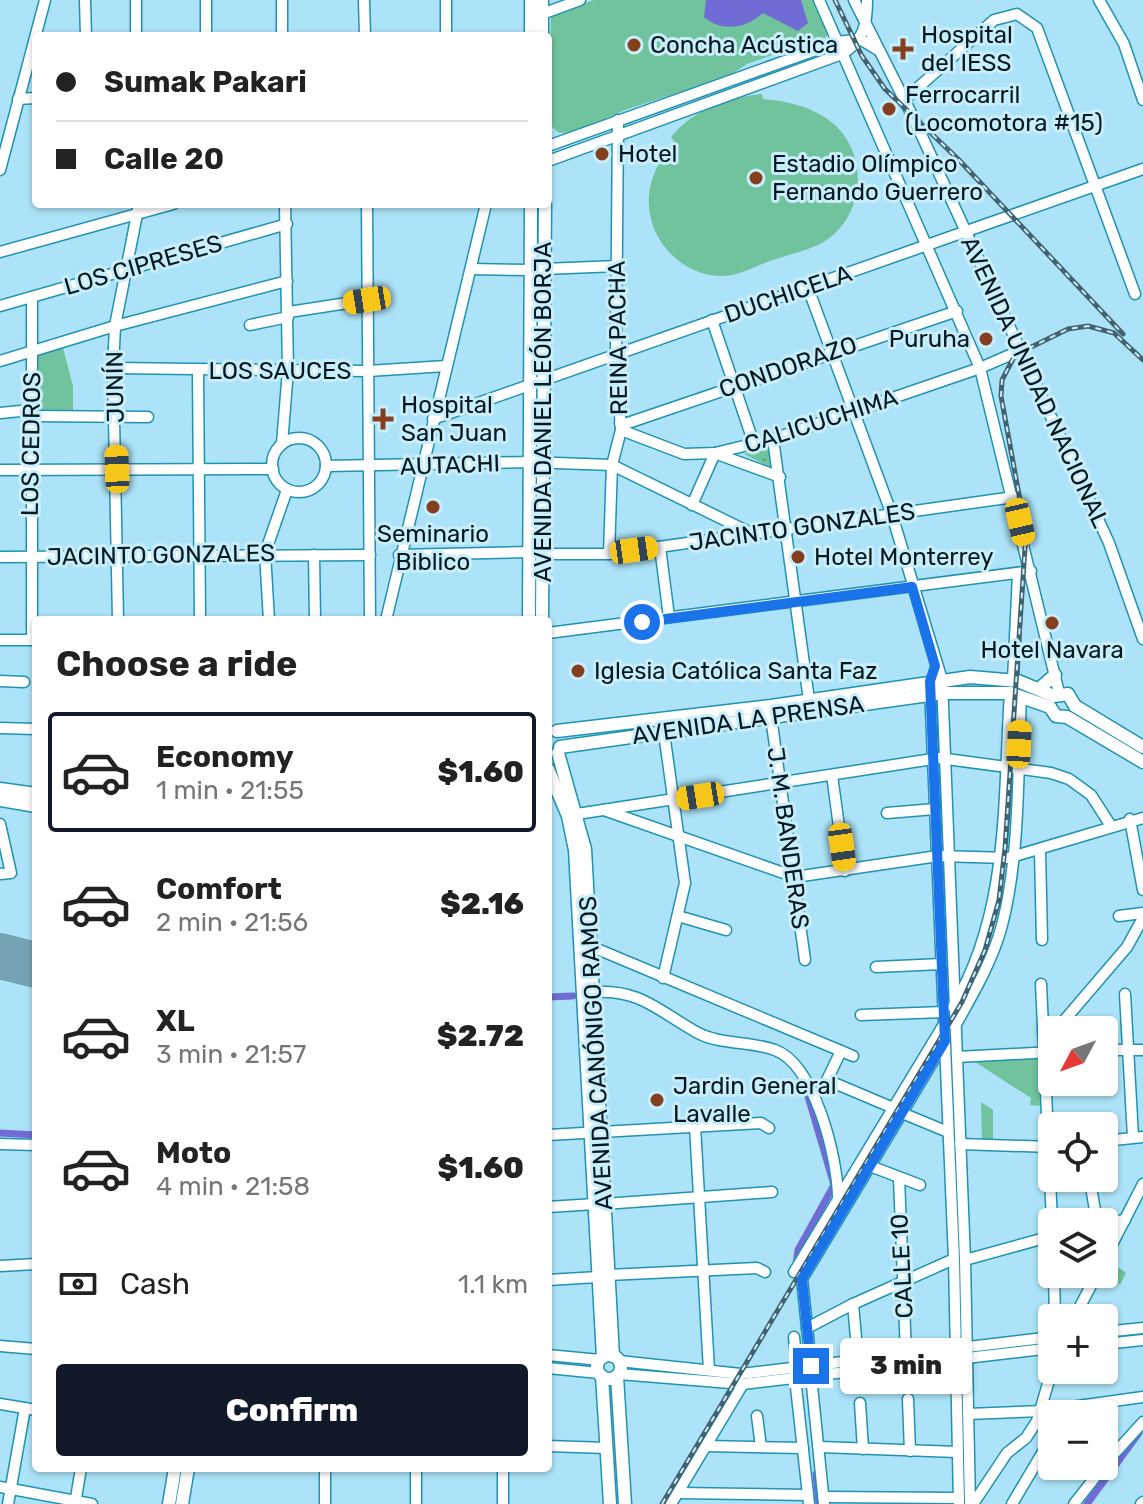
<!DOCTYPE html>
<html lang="en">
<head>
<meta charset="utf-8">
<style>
  :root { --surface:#fff; --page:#f2f2f2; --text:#222; --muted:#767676; --line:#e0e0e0; --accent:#111827 }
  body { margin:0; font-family:Rubik,sans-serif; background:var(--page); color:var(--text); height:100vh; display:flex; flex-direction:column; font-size:30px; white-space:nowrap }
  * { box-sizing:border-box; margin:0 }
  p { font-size:26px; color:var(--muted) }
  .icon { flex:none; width:44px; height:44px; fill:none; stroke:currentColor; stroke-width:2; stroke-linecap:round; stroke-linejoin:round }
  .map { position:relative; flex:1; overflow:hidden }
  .panel { position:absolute; left:32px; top:616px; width:520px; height:856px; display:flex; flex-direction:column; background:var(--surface); border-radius:8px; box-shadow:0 2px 6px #0004 }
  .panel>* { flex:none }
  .hud { position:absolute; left:32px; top:32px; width:520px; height:176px; border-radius:8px; box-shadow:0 2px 6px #0004; display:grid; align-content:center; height:176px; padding:0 24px; background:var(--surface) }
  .needle { width:52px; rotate:229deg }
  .fabs { position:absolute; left:1038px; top:1016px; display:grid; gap:16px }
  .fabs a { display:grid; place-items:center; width:80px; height:80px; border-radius:8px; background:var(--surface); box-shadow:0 2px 6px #0004; font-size:40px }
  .end { position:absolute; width:36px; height:36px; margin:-18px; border:10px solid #1a73e8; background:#fff; box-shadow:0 0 0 4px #fff }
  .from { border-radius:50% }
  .bubble { position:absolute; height:56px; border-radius:8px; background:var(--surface); box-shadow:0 2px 6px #0004; font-size:26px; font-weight:800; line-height:56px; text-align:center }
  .car { position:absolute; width:24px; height:48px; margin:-24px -12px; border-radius:10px; box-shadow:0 0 6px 2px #0007; background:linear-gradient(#f5c518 24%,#345 0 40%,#f5c518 0 76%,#345 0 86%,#f5c518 0) }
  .hud b { display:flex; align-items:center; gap:28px; height:76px; font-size:30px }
  .hud b+b { border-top:2px solid var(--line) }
  .hud i { width:20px; height:20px; background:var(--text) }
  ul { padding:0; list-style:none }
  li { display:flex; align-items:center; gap:24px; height:120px; margin:0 16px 12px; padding:0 8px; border:4px solid transparent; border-radius:8px }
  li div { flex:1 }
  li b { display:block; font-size:30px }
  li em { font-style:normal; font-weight:800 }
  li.active { border-color:var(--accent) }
  li>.icon { width:72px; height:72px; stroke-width:1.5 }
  h2 { padding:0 24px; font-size:36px; line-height:96px }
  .pay { display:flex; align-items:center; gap:20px; height:88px; padding:0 24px; font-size:30px }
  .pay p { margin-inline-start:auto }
  .cta { display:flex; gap:16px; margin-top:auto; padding:16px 24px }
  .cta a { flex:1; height:92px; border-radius:8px; background:var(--accent); color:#fff; font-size:32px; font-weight:800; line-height:92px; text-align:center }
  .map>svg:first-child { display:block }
  .grass { fill:url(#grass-dots) }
  .forest { fill:url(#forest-crowns) }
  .park { fill:#70c39c }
  .water { fill:#716cd5 }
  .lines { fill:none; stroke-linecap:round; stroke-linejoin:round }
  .canal { stroke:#716cd5; stroke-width:7 }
  .runway { stroke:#76a3b4; stroke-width:46 }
  .minor-casing { stroke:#2092b2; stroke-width:13 }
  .major-casing { stroke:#2092b2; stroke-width:15 }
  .minor { stroke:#fff; stroke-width:10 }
  .major { stroke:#fff; stroke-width:12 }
  .rail-casing { stroke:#41636f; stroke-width:5 }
  .rail { stroke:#c9eefb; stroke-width:2; stroke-dasharray:6; stroke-linecap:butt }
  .route { stroke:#1a73e8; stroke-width:10 }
  .poi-dot { fill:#853e1e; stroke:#c9eefb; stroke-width:3 }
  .labels { text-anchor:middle; stroke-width:6; stroke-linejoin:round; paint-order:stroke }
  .poi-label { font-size:24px; fill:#03181f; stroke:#c9eefb; text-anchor:start }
  .street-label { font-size:24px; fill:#03181f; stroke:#c9eefb }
</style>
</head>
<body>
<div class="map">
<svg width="1143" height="1504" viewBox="0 0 1143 1504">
  <defs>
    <pattern id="grass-dots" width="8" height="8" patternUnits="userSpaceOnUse" patternTransform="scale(2)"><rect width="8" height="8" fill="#70c39c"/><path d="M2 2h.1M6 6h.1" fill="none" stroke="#5fa786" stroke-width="1.8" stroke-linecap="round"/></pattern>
    <pattern id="forest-crowns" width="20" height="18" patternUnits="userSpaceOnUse" patternTransform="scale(2)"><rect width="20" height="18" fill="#70c39c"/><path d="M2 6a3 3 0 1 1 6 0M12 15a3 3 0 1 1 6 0" fill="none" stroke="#5fa786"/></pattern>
  </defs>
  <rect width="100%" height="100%" fill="#ace3f8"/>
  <path class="grass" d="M772 444 775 470 744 454Z"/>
  <path class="forest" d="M1108 1260 1126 1273 1120 1285 1104 1272Z"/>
  <g class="park">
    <path d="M594 0H813L829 34 817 45 813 41 747 64 729 76 625 110 576 132 559 133 548 123 551 15Z"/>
    <path d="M762 94 763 99C799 102 839 114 853 152 865 185 854 224 822 243 807 251 786 255 770 261 756 266 738 276 723 276 677 277 639 230 651 184 655 167 664 155 674 141L671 137C694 109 727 98 762 94Z"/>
    <path d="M63 348 73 386V413H37L35 355Z"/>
    <path d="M1040 1058 1042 1106 1030 1105 1031 1098 975 1062Z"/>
    <path d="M981 1102 993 1110V1140L982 1139Z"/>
  </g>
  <path class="water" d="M706 0H801L808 23 798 31 763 13C746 28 723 33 704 17Z"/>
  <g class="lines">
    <g class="canal">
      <path d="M548 997 573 996"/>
      <path d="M0 1133 36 1135"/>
      <path d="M796 1265 798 1250 834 1185 807 1093"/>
      <path d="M816 1474 819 1504"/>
      <path d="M1087 1504 1139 1433"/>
    </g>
    <path class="runway" d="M0 956 36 965"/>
    <g class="minor-casing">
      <g id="minor">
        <path d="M85 0 86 36"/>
        <path d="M136 0V36"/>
        <path d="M364 0 365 36"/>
        <path d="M819 0 980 368 1059 693"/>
        <path d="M854 0 915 121 1109 543 1143 639"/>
        <path d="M1099 0 1124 44 1143 100"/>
        <path d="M542 14 580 0"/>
        <path d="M206 36V0"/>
        <path d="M282 36V0"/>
        <path d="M446 36V0"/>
        <path d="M18 99 36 98"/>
        <path d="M904 100 994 20 1017 14 1037 28 1135 294"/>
        <path d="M548 146 838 42 860 39 878 50"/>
        <path d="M548 161 842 54C864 40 867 25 867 0"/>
        <path d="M0 170 45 0"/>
        <path d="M367 204 370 620"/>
        <path d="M0 252 173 204"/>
        <path d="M471 269 529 270"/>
        <path d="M544 269 617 266"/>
        <path d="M808 288 892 515 942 680 965 1260 970 1504"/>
        <path d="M32 297V640"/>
        <path d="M0 306 287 224"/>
        <path d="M289 312 367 300"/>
        <path d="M712 320 754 444"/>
        <path d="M250 325 288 317"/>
        <path d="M0 361 115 326 287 281"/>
        <path d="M113 368 368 371 446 366"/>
        <path d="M198 371 200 620"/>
        <path d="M0 413 31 410"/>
        <path d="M31 416 148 417"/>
        <path d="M433 419 1143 169"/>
        <path d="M620 423 625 424 957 311"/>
        <path d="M621 430 684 454 715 453 773 439 980 368 1019 351"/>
        <circle cx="299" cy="465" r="27"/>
        <path d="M773 439 809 700"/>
        <path d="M282 444 288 370 285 204"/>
        <path d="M717 454 780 477"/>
        <path d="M326 466 529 462 612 465 749 532"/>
        <path d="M0 470 273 469"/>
        <path d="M692 505 715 453"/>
        <path d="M660 547 669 617"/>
        <path d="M542 554H609L1014 497"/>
        <path d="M609 554 612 465 621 430 616 353 618 120"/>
        <path d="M314 555 315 620"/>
        <path d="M399 555 528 552"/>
        <path d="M0 557 370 555"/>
        <path d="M118 620 113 368 115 326 139 204"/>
        <path d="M269 620 265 553 287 490"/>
        <path d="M386 620 486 204"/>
        <path d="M548 633 1031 571"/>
        <path d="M0 640H36"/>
        <path d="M1013 680 1018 573"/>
        <path d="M0 681 24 682"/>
        <path d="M930 687 954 1259 959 1504"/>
        <path d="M771 717 805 960"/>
        <path d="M0 728 36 729"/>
        <path d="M832 775 845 871"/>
        <path d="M604 810 795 877 938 856 1008 858 1143 818"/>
        <path d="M887 813 935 809"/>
        <path d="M577 814 939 758 1051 773 1069 779 1091 795 1111 826"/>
        <path d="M1130 819 1143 890"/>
        <path d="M0 824 11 873 0 874"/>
        <path d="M1040 851 1042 940"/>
        <path d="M678 916 726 930"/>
        <path d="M1119 916 1143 913"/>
        <path d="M590 946 853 1056"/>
        <path d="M876 967 942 964"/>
        <path d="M663 978 685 883 664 733"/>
        <path d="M1041 984 1052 1222"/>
        <path d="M593 992C641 989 658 1011 698 1033 721 1045 751 1041 775 1050 815 1065 837 1157 838 1196"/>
        <path d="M1125 994 1133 1137"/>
        <path d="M953 1007C1010 912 1003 799 1010 693"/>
        <path d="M861 1015 944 1012"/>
        <path d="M955 1026C973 994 993 960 1002 925 1020 857 1018 766 1021 696"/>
        <path d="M1056 1030 1127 947 1143 918"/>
        <path d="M1104 1050H1143"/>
        <path d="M841 1051 827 1080 891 1107"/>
        <path d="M957 1057 1052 1052"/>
        <path d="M902 1113 948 1132"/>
        <path d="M695 1126 709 1370"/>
        <path d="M548 1135 761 1123 769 1128"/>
        <path d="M1104 1141 1143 1137"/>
        <path d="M0 1144 36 1145"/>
        <path d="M960 1144 1052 1147"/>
        <path d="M870 1166 920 1185"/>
        <path d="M899 1178 906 1354"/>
        <path d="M1090 1181 1097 1222"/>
        <path d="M604 1204 772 1192"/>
        <path d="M548 1207 595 1204"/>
        <path d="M1104 1223 1125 1220"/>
        <path d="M965 1260 1052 1236"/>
        <path d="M1104 1260 1143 1184"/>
        <path d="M0 1266 36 1264"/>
        <path d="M794 1272 944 1024"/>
        <path d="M1054 1274 1055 1318"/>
        <path d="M608 1275 757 1268 765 1272"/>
        <path d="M548 1280 598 1277"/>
        <path d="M853 1304 858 1360"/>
        <path d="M1074 1318 1097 1274"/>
        <path d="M807 1328 853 1304 954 1259"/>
        <path d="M1104 1332 1143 1328"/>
        <path d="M794 1337 797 1367"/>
        <path d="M1104 1344 1143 1340"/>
        <path d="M0 1346 36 1349"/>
        <path d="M548 1355 600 1360"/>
        <path d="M619 1361 741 1374 1052 1337"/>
        <path d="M811 1366 802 1279 944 1043"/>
        <path d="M548 1368 599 1373"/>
        <path d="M619 1374 743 1384 1052 1348"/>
        <path d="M811 1376 824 1504"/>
        <path d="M795 1378 809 1504"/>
        <path d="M908 1399 910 1451"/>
        <path d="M860 1403 863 1449"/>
        <path d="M0 1404 36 1410"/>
        <path d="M968 1414 1042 1411 1143 1397"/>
        <path d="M757 1416 761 1447"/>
        <path d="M548 1446 606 1448"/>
        <path d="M706 1446 803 1448"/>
        <path d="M820 1447 957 1452"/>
        <path d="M1104 1465 1143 1422"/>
        <path d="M325 1468V1504"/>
        <path d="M503 1468V1504"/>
        <path d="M0 1487 92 1504"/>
        <path d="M678 1493 808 1495"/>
        <path d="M824 1497 959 1498"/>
        <path d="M8 1504 25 1408"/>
        <path d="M75 1504 81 1468"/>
        <path d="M416 1504V1468"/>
        <path d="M671 1504 743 1384"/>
        <path d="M973 1504 1007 1453 1026 1438 1037 1421 1052 1370"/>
        <path d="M1012 1504 1044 1450 1052 1416"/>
        <path d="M1074 1504 1104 1466"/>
        <path d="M1141 1504 1143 1502"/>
      </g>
    </g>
    <g class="major-casing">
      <g id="major">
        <path d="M542 0V36"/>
        <path d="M531 36V0"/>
        <path d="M529 620 531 204"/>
        <path d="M542 620 545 204"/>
        <path d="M1040 688 1055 675"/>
        <path d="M1054 696 1068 694 1075 706"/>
        <path d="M1075 706 1143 747"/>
        <path d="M1050 707 1056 716 1067 717 1143 762"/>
        <path d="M557 731 771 706 970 677 1018 681 1054 696"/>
        <path d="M560 747 943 693H1010L1050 707"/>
        <path d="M558 753 585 849 613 1356"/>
        <path d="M548 769 568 816 575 850 603 1357"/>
        <path d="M0 789 36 794"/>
        <path d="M0 800 36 806"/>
        <circle cx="609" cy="1367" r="12"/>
        <path d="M602 1376 610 1504"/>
        <path d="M617 1376 625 1504"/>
        <path d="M169 1504 175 1468"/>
        <path d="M182 1504 188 1468"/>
      </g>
    </g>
    <use href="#minor" class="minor"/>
    <use href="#major" class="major"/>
    <g class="rail-casing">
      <g id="rail">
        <path d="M835 0 862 56 885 89 959 160 1123 334"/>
        <path d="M662 1504 962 1002 985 950 999 900 1005 848 1026 533 1001 396 1002 380 1015 355 1068 329 1088 326 1114 333 1143 360"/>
      </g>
    </g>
    <use href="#rail" class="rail"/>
  </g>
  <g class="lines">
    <path class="route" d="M642 622 912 587 935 666 930 681 945 1041 802 1279 811 1366"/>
  </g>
  <g class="poi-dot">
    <circle cx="634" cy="45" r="8"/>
    <path d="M899 37h8v8h8v8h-8v8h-8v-8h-8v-8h8z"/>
    <circle cx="889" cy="109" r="8"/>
    <circle cx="602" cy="154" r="8"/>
    <circle cx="756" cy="178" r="8"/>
    <circle cx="986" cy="339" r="8"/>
    <path d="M379 407h8v8h8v8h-8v8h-8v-8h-8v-8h8z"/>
    <circle cx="433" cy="507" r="8"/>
    <circle cx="798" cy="557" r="8"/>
    <circle cx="1052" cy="623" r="8"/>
    <circle cx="578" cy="671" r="8"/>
    <circle cx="657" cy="1100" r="8"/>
  </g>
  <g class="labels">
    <g class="poi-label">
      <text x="921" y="43">Hospital<tspan x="921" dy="28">del IESS</tspan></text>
      <text x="650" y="53">Concha Acústica</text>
      <text x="905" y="103">Ferrocarril<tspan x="905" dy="28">(Locomotora #15)</tspan></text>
      <text x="618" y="162">Hotel</text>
      <text x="772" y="172">Estadio Olímpico<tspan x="772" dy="28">Fernando Guerrero</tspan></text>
      <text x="970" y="347" text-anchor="end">Puruha</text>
      <text x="401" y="413">Hospital<tspan x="401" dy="28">San Juan</tspan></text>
      <text x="433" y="542" text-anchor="middle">Seminario<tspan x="433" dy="28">Biblico</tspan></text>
      <text x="814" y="565">Hotel Monterrey</text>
      <text x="1052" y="658" text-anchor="middle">Hotel Navara</text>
      <text x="594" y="679">Iglesia Católica Santa Faz</text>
      <text x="673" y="1094">Jardin General<tspan x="673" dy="28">Lavalle</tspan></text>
    </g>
    <g class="street-label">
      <text transform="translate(143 265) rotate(-16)" y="8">LOS CIPRESES</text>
      <text transform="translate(788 294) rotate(-19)" y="8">DUCHICELA</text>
      <text transform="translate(618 338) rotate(-91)" y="8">REINA PACHA</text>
      <text transform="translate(788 367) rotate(-19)" y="8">CONDORAZO</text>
      <text x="280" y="379">LOS SAUCES</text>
      <text transform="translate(1035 382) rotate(65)" y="8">AVENIDA UNIDAD NACIONAL</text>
      <text transform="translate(115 387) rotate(-91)" y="8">JUNÍN</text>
      <text transform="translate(543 412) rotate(-90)" y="8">AVENIDA DANIEL LEÓN BORJA</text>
      <text transform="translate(821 421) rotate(-18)" y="8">CALICUCHIMA</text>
      <text transform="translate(31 444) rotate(-89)" y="8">LOS CEDROS</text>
      <text transform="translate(450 465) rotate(-2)" y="8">AUTACHI</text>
      <text transform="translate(802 527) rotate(-8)" y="8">JACINTO GONZALES</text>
      <text transform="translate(161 555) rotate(-1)" y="8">JACINTO GONZALES</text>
      <text transform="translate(748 720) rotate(-8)" y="8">AVENIDA LA PRENSA</text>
      <text transform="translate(788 838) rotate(82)" y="8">J. M. BANDERAS</text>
      <text transform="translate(596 1053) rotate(-93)" y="8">AVENIDA CANÓNIGO RAMOS</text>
      <text transform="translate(902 1266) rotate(-93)" y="8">CALLE 10</text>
    </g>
  </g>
</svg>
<div class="fabs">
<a><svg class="needle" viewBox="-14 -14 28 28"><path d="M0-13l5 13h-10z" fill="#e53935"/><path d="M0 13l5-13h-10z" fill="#767676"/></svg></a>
<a><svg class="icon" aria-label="locate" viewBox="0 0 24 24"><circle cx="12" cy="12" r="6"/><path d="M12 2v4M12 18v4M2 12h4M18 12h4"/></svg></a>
<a><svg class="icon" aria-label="layers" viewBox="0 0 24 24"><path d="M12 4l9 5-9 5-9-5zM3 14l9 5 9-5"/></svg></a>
<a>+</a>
<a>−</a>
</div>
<i class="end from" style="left:642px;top:622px"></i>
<i class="end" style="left:811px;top:1366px"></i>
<div class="bubble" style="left:840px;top:1338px;width:132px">3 min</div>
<i class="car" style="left:367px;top:300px;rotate:261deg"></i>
<i class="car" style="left:117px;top:469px;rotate:358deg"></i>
<i class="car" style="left:1020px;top:522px;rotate:167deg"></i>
<i class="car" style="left:634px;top:550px;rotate:82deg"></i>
<i class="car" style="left:1019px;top:744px;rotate:3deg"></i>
<i class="car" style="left:700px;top:796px;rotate:261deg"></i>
<i class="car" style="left:842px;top:847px;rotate:172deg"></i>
<div class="hud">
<b><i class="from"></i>Sumak Pakari</b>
<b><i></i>Calle 20</b>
</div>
<section class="panel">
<h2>Choose a ride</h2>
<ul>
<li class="active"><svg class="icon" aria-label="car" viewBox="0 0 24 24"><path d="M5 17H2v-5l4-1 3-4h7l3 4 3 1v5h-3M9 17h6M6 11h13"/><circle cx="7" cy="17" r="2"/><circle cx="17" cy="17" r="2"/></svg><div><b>Economy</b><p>1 min · 21:55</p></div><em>$1.60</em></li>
<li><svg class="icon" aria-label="car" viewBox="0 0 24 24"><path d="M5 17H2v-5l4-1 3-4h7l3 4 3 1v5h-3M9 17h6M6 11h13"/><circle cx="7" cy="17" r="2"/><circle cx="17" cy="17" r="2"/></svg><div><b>Comfort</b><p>2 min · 21:56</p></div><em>$2.16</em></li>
<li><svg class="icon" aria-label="car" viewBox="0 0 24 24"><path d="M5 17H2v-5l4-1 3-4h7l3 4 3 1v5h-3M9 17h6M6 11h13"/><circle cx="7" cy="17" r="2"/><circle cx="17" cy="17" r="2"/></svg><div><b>XL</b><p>3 min · 21:57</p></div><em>$2.72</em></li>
<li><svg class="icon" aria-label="car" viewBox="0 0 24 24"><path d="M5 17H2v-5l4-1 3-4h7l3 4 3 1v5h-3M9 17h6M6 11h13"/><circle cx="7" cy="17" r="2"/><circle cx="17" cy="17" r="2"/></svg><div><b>Moto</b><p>4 min · 21:58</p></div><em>$1.60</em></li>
</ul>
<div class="pay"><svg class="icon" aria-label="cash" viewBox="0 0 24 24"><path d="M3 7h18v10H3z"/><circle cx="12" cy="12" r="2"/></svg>Cash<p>1.1 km</p></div>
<div class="cta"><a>Confirm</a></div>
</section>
</div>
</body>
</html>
